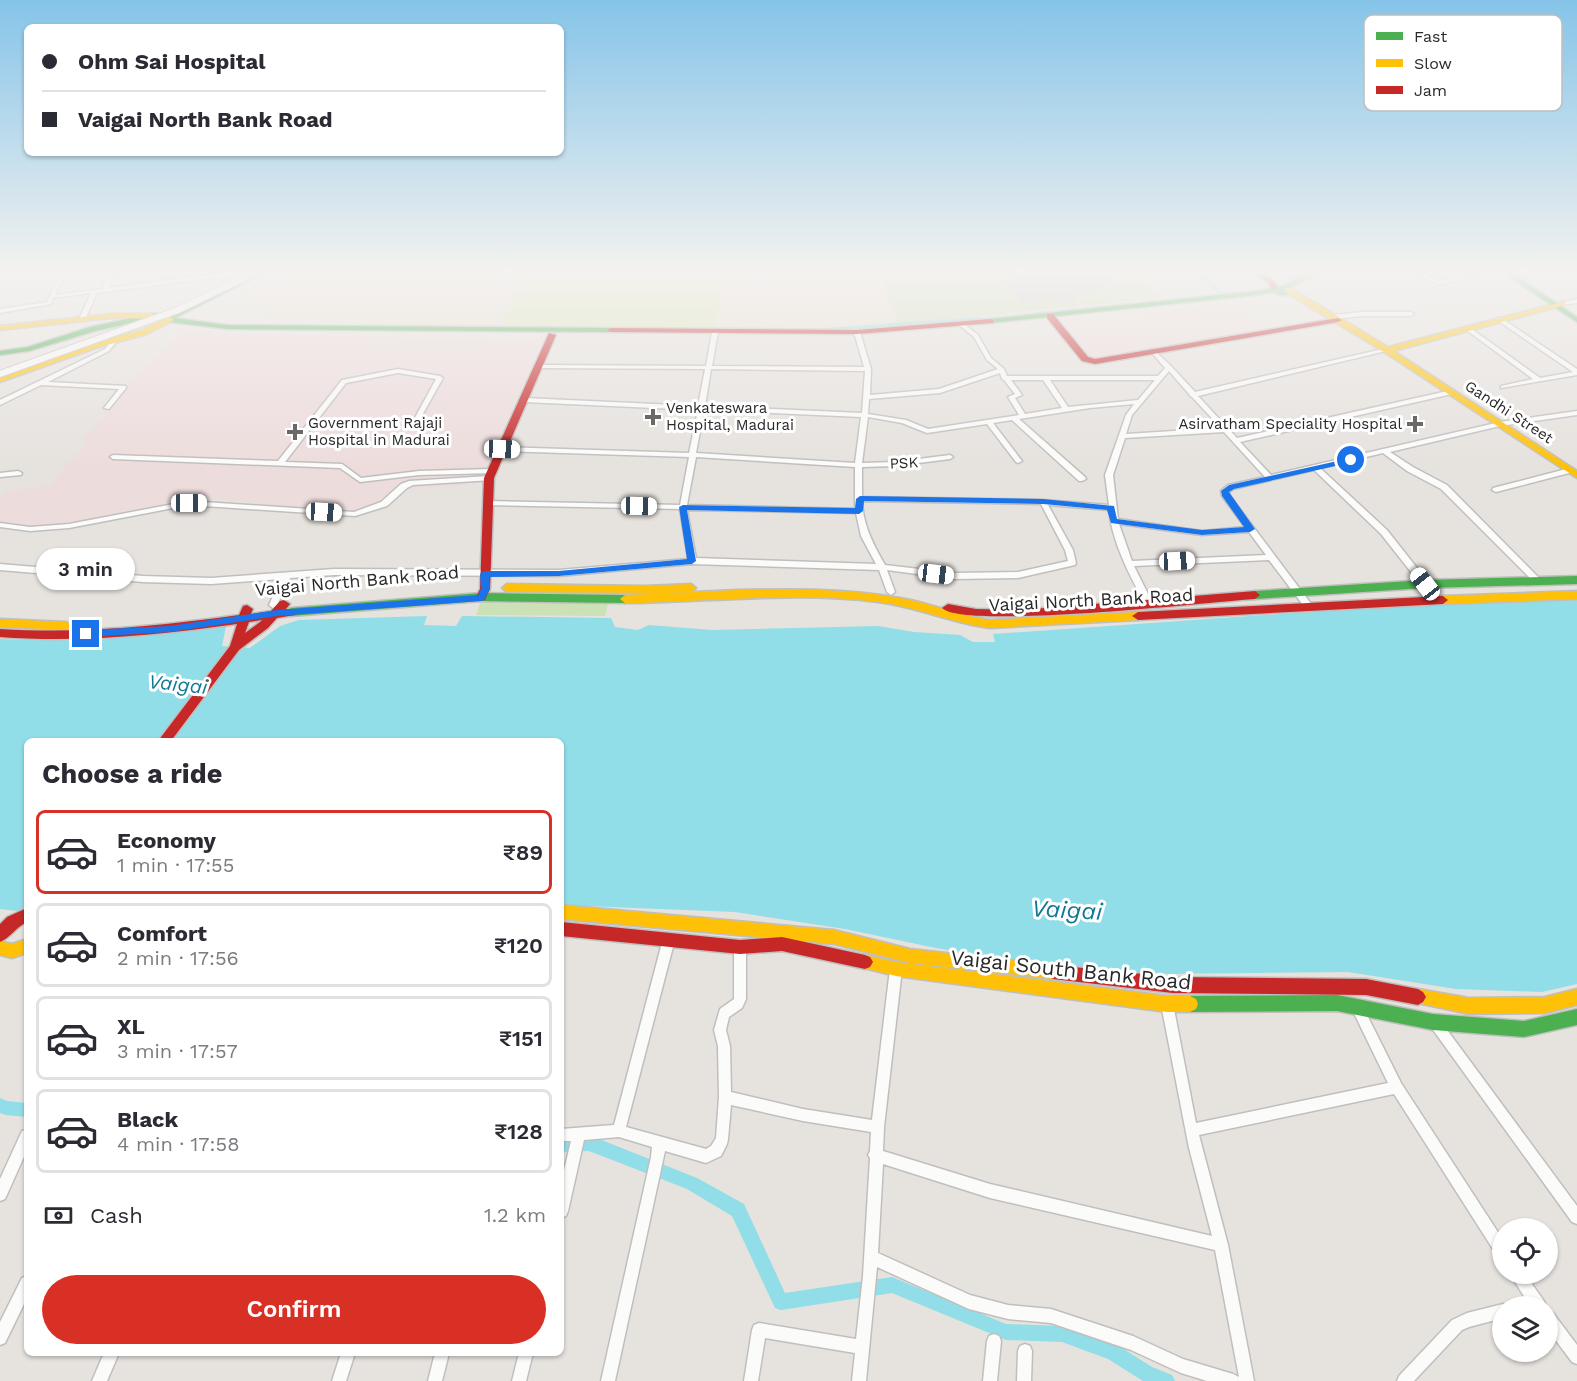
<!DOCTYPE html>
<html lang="en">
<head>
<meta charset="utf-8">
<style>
  :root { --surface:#fff; --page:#f7f7f7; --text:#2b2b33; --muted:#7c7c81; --line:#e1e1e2; --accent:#d93025 }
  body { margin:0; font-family:"Work Sans",sans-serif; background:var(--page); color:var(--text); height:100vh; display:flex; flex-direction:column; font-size:22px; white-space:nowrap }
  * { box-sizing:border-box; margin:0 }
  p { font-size:20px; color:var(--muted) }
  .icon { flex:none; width:33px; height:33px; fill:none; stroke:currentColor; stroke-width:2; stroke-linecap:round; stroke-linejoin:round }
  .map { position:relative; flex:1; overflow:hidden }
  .panel { position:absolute; left:24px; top:738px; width:540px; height:618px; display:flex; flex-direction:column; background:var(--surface); border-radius:9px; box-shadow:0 2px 4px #0004 }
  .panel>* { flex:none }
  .guide { position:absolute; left:24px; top:24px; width:540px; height:132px; border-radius:9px; box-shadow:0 2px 4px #0004; display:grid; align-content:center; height:132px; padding:0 18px; background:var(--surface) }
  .controls { position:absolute; left:1492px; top:1218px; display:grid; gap:12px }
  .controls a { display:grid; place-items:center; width:66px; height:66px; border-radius:50%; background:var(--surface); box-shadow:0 2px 4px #0004; font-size:30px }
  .end { position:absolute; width:27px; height:27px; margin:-14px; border:8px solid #1a73e8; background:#fff; box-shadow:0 0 0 3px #fff }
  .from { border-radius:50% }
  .bubble { position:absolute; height:42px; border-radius:21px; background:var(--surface); box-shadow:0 2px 4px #0004; font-size:20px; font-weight:600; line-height:42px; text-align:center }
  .car { position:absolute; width:18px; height:36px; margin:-18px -9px; border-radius:8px; box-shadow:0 0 4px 2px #0007; background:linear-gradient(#fff 24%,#345 0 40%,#fff 0 76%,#345 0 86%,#fff 0) }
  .guide b { display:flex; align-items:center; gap:21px; height:57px; font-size:22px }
  .guide b+b { border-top:2px solid var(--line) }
  .guide i { width:15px; height:15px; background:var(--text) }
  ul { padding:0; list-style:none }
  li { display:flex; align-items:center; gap:18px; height:84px; margin:0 12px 9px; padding:0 6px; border:3px solid var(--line); border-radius:9px }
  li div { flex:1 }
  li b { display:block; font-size:22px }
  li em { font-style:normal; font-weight:600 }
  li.current { border-color:var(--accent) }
  li>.icon { width:54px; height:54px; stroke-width:1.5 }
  h2 { padding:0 18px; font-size:27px; line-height:72px }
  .pay { display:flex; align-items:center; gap:15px; height:66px; padding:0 18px; font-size:22px }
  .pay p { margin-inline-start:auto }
  .primary-button { display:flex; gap:12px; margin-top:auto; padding:12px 18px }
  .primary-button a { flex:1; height:69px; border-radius:36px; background:var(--accent); color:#fff; font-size:24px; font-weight:600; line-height:69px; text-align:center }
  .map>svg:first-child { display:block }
  .education { fill:#e9dfd2 }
  .medical { fill:#eddcdc }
  .green { fill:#cde1b6 }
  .pitch { fill:#d9e5b4 }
  .water { fill:#91dde8 }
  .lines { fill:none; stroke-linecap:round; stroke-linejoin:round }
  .canal { fill:#91dde8; fill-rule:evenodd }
  .building { fill:#cdcac7; stroke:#d1ceca; stroke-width:1.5 }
  .street-casing { stroke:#c0bfbf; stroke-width:3 }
  .fast-casing { stroke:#c0bfbf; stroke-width:3 }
  .slow-casing { stroke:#c0bfbf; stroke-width:3 }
  .jam-casing { stroke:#c0bfbf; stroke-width:3 }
  .street { fill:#fbfbfa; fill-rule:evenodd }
  .fast { fill:#4caf50; fill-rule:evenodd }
  .slow { fill:#ffc107; fill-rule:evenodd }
  .jam { fill:#c62828; fill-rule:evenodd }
  .street-bridge-casing { stroke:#c0bfbf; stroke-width:8; stroke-linecap:butt }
  .street-bridge { stroke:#fbfbfa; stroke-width:6 }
  .route { fill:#1a73e8 }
  .poi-dot { fill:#6a6968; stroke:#fff; stroke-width:2 }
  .labels { text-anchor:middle; stroke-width:6; stroke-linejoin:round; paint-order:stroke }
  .far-poi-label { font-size:15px; fill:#282828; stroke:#fff; text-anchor:start }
  .far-street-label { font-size:15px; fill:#282828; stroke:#fff }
  .street-label { font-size:18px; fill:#282828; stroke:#fff }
  .water-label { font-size:20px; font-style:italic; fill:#0f7895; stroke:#fff }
  .near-street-label { font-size:21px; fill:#282828; stroke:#fff }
  .near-water-label { font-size:24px; font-style:italic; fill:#0f7895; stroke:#fff }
  .key { fill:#fff; stroke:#bebebe; stroke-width:1.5 }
  .key-label { font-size:16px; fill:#282828 }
</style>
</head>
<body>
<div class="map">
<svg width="1577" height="1381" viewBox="0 0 1577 1381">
  <rect width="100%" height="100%" fill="#e6e2de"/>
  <path class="education" d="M284 273H971L1006 315 802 330 491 327 266 321 264 313 269 301 244 303 249 292Z"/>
  <g class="medical">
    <path d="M1236 303 1267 329 1265 331 1162 345 1155 352 1092 359 1059 324Z"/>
    <path d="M182 332 542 340 482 481 450 487 393 490 357 515 204 497 47 527 0 523V498L5 492 50 485 85 444 83 436 92 429 118 393Z"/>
  </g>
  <g class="green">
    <path d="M880 273H1135L1161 298 898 324Z"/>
    <path d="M480 603 608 604 605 616 476 615Z"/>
  </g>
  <path class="pitch" d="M527 273H725L714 329 501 325Z"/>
  <path class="water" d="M1577 600V984L1542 992 1456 989 1348 972 1165 974 1044 965 936 948 845 929 735 912 561 905V741H27V912L0 909V639C75 643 149 632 224 624L226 626 222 646 250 648 280 626 299 620 427 616 424 625 456 626 462 616 611 618 615 627 638 630 649 625 712 630 878 626 914 632 960 635 973 642H995L993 634 1453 602Z"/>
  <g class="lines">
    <g class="canal">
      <path d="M1204 273H1216L1207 277 1225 294V296L1019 318 1016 316 1019 314 1218 294 1199 276Z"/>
      <path d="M980 317 982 318V320L825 332 822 330 825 328Z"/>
      <path d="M0 1098 7 1101 27 1103V1117L6 1115 0 1113Z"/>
      <path d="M589 1135 697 1178 744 1204 785 1293 892 1277 1006 1324 1062 1326 1119 1346 1152 1367 1172 1375 1175 1381H1143L1108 1359 1062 1342 1006 1340 892 1293 781 1310 775 1308 732 1216 687 1189 589 1151 561 1152V1136Z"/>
    </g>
  </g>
  <path class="building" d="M1006 273H1079L1082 276 1102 273 1115 284 1107 285 1111 289 1071 296 1075 300 1057 303 1053 299 1024 303 1003 282 1013 280Z"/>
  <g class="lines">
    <g class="street-casing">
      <g id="street">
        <path d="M61 273H66L55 295 103 289 107 273H113L109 288 213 274 236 273 246 277 243 279 236 277 213 278 97 293 85 319 82 321 79 319 91 293 53 298 51 304 0 313V309L47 302Z"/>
        <path d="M1413 273H1421L1439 281 1472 273H1483L1439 285Z"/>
        <path d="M1577 299V303L1562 305 1559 303Z"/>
        <path d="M1363 312H1411L1414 314 1411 316H1363L1333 319 1330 317 1333 315Z"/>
        <path d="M1497 318H1501L1577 369V375L1501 388V386L1533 379 1465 329V327H1469L1540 378 1573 372 1497 320Z"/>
        <path d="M960 321 978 335 991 358 1004 369 1007 376H1158L1165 368 1152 353 1155 351 1171 366 1195 392 1387 348 1390 350 1198 396 1237 438 1452 390 1455 392 1452 394 1240 442 1271 475 1500 422 1577 411V415L1500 426 1390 452 1413 467 1447 485 1541 580 1537 583 1534 582 1441 489 1407 471 1383 453 1320 468 1387 530 1428 582 1429 584 1428 586H1422L1381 534 1314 470 1233 489 1229 492 1230 496 1312 605 1313 607 1309 610 1306 609 1269 560 1134 566 1152 602 1151 604H1145C1130 576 1112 542 1109 510L1048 505 1073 550 1076 563 1075 565 1018 578 954 579 887 570 895 592 891 595 887 592 879 570 692 564 559 576 334 575 290 578 277 605 273 608 269 605 281 579 211 584 143 582 0 570V564L143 576 211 578 334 569 559 570 688 559 680 509 488 505 484 503 488 501 680 505 689 457 502 451 499 449 502 447 689 453 698 410 524 402 521 400 524 398 698 406 705 369 539 368 537 367V365L706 366 712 332 715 330 718 332 712 366 864 367 854 332 857 330 860 332 871 369 870 395 939 389 998 369 987 360 974 337 958 324 957 323ZM711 369 865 371 862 413 705 406ZM1169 371 1189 394 1190 396 1192 397 1221 428 1126 434 1132 415ZM1000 373 1002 379 1004 380 1015 394 1008 397 1019 415 928 429 906 420 868 414 869 399 940 393ZM1011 380H1043L1062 408 1025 414 1015 398 1022 395ZM1050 380H1155L1138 400 1068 407ZM1134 404 1126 415 1105 475 1109 505 1043 500 862 497V467L895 466 950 459 953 457 950 455 895 462 862 463 868 417 902 423 927 433 987 424 1016 462 1018 463 1022 461 993 423 1012 420 1079 481H1082L1086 479 1085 477 1019 419 1090 408ZM704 410 861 417 855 463 696 453ZM1224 432 1265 477 1228 485 1221 491 1222 496 1245 527 1202 531 1118 519 1113 475 1125 438ZM696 457 855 467V509L687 505ZM862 501 1041 504 1065 550 1068 561 1018 572 954 573 885 565C873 544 863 525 862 501ZM687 510 856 513 861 536 876 564 696 558ZM1119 524 1202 535 1249 532 1266 555 1132 561Z"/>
        <path d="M113 339 118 340 109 351 48 382 126 386V388L109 409 104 408 119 389 41 385 0 405V400L105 349Z"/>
        <path d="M398 369 440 376 443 378 415 428H411L410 427 436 379 398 373 346 383 285 462 342 464 361 478 419 471 492 469 496 471 495 473 419 475 360 482 340 468 113 459 110 457 113 455 278 461 342 380Z"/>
        <path d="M1570 468H1573V472L1496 492 1492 490 1493 488Z"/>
        <path d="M18 471 22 473 21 475 0 477V473Z"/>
        <path d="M489 476 493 478 492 480 413 485 407 488 387 506 355 516 189 505 69 528 30 531 0 527V523L30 527 69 524 189 501 354 512 381 502 401 484 409 481Z"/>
        <path d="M669 934 673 935 675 939 626 1127 706 1149 711 1146 716 1138 719 1097 718 1046 714 1030 720 1009 734 999V947L736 943 740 942 744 943 746 947V999L742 1008 729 1017 726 1030 730 1046 731 1092 803 1109 872 1120 890 969 892 965 896 963 900 965 902 969 884 1127 883 1151 990 1184 1212 1236 1189 1148 1161 1004 1163 1000 1167 998 1171 1000 1173 1004 1196 1123 1388 1083 1351 1007 1353 1003 1357 1001 1361 1003 1401 1083 1503 1240V1259L1498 1257 1394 1094 1199 1135 1228 1245 1254 1381H1207L1181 1373 1131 1350 1051 1323 1008 1319 969 1309 877 1267 866 1381H852L855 1353 765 1338 758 1381H744L752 1330 754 1325 759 1323 856 1339 863 1276 870 1158 868 1155 870 1151 871 1132 803 1121 731 1105 728 1139 727 1144 721 1156 706 1163 665 1151 615 1381H601L651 1157 652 1147 619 1137 584 1140 568 1211 566 1216 561 1218V1183L571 1141H561V1129L614 1125 663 939 665 935ZM883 1164 990 1198 1215 1250 1239 1377 1233 1374 1183 1359 1133 1336 1051 1309 1008 1305 970 1295 878 1253Z"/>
        <path d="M1435 1017 1439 1019 1577 1206V1224L1572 1222 1431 1027 1429 1023 1431 1019Z"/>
        <path d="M27 1130V1150L5 1199 0 1201V1179L22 1131Z"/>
        <path d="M1510 1274H1525L1544 1301 1546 1306H1512L1514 1301 1525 1298Z"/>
        <path d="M27 1276V1298L5 1343 0 1345V1322L22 1278Z"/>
        <path d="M1503 1304 1508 1306H1503V1318L1469 1327 1462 1330 1414 1381H1397L1399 1376 1452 1320 1467 1313Z"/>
        <path d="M1548 1311 1553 1313 1577 1345V1364L1572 1362 1548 1330Z"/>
        <path d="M994 1334 999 1336 1001 1341 997 1381H983L987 1341 989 1336Z"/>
        <path d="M1025 1344 1030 1346 1032 1351 1031 1381H1017L1018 1351 1020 1346Z"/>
        <path d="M104 1353H119L107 1381H92Z"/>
        <path d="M341 1353H355L346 1381H332Z"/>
        <path d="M435 1353H449L442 1381H428Z"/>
        <path d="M519 1353H533L526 1381H512Z"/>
      </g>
    </g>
    <g class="fast-casing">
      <g id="fast">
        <path d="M255 273H265L175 318 227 325 611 328 615 330 611 332 227 329 170 322 166 320 167 316Z"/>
        <path d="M1308 273H1318L1289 289 1292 292C1286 297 1278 296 1273 292L1257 295 990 323 986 321 990 319 1257 291 1282 286Z"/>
        <path d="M1503 273H1512L1577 317V322Z"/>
        <path d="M155 313 159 315 158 317 95 331 29 351 0 355V351L28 347 90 327Z"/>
        <path d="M1577 576V584L1425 588 1255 599 1250 595 1255 591 1425 580Z"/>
        <path d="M481 593 625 595 630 599 625 603 481 601 291 616 285 612 291 608Z"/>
        <path d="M1337 995 1433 1014 1524 1021 1577 1009V1025L1524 1037 1433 1030 1337 1011 1190 1012 1184 1009 1182 1004 1184 999 1190 996Z"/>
      </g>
    </g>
    <g class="slow-casing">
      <g id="slow">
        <path d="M1285 288H1291L1388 347 1565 301V305L1394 351 1577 471V478L1384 352 1285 292Z"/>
        <path d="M111 314H167L174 320 147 334 96 348 0 382V376L90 344 141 330 165 319 111 318 0 330V326Z"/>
        <path d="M507 584 645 586 691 584 696 588 691 592 668 593 507 592 502 588Z"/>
        <path d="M738 590C792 589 847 588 900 598 931 603 959 616 990 620L1138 612 1144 616 1138 620 990 628C952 623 917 607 878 602 798 592 719 601 639 603H625L620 599 625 595Z"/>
        <path d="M1577 591V599L1443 604 1438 600 1443 596Z"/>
        <path d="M0 619 66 622 72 626 66 630 0 627Z"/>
        <path d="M561 905 834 930 910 949 1053 965 1058 967 1061 972 1058 977 1053 979 910 963 834 944 561 919Z"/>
        <path d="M27 939V953L12 958 0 955V941L12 944Z"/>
        <path d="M865 955 896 962 1167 996H1190L1196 999 1198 1004 1196 1009 1190 1012H1167L896 976 860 967 857 962 860 957Z"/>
        <path d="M1418 989 1469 998 1545 997 1577 989V1005L1545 1013 1469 1014 1413 1002 1410 997 1413 992Z"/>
      </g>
    </g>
    <g class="jam-casing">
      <g id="jam">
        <path d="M1254 273C1266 273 1272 278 1279 288L1272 290 1268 283Z"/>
        <path d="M1047 314H1053L1088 357 1095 359 1338 318 1342 320 1338 322 1095 364 1082 361 1047 318Z"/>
        <path d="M990 319 994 321 993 323 857 334 611 332 607 330 611 328 857 330Z"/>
        <path d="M549 333 556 335 494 478 490 589 485 600 481 601 476 597 480 589 484 478Z"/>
        <path d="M1255 591 1260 595 1255 599C1211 602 963 630 942 608L948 604 976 609 1020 610Z"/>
        <path d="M1443 596 1448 600 1443 604 1138 620 1132 616 1138 612Z"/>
        <path d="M284 600 290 604 286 609H295L297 612 295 615 277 618 268 628 239 650 171 741H158L230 646 237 624C158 635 79 643 0 637V629C80 634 160 626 239 615L243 606 247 605 253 609 251 614 271 611 280 601ZM262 620 260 622 245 633 249 622Z"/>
        <path d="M27 908V922C16 927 10 938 0 942V924L7 917Z"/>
        <path d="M561 922 740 940 782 937 865 955 870 957 873 962 870 967 865 969 782 951 740 954 561 936Z"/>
        <path d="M1053 965 1173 977 1366 979 1418 989 1423 992 1426 997 1423 1002 1418 1005 1366 995 1173 993 1053 979 1048 977 1045 972 1048 967Z"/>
      </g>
    </g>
    <use href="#street" class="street"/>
    <use href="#fast" class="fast"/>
    <use href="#slow" class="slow"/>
    <use href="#jam" class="jam"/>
    <g class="street-bridge-casing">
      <path id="street-bridge" d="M0 374 178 310 254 273"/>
    </g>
    <use href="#street-bridge" class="street-bridge"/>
  </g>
  <linearGradient id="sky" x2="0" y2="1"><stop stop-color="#85c4e8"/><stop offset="0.58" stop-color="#f4f2f0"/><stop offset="1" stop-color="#f4f2f0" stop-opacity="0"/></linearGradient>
  <rect width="1577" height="467" fill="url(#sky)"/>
  <path class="route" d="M1351 458H1353V462L1234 489 1229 492 1255 529 1250 532 1202 535 1111 523 1107 510 1043 504 864 501 863 511 859 514 687 510 696 561 692 564 559 576 489 577 490 589 484 600 481 601 277 616 170 632 86 637 81 634 86 630 170 626 277 610 478 595 481 589 480 574 484 571H559L687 559 679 507 683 505 855 508 856 499 860 496 1043 499 1114 506 1117 519 1202 530 1244 527 1222 496 1221 491 1229 485Z"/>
  <g class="poi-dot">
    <path d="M650 408h6v6h6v6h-6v6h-6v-6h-6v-6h6z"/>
    <path d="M1412 415h6v6h6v6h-6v6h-6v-6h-6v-6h6z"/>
    <path d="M292 423h6v6h6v6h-6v6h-6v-6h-6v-6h6z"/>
  </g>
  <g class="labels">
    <g class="far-poi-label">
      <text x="666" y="413">Venkateswara<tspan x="666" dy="17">Hospital, Madurai</tspan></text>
      <text x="308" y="428">Government Rajaji<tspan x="308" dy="17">Hospital in Madurai</tspan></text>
      <text x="1402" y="429" text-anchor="end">Asirvatham Speciality Hospital</text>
    </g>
    <g class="far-street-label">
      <text transform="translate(1509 412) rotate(33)" y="5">Gandhi Street</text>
      <text transform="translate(904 463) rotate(-3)" y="5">PSK</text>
    </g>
    <g class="street-label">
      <text transform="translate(357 581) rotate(-5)" y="6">Vaigai North Bank Road</text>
      <text transform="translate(1091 600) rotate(-3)" y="6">Vaigai North Bank Road</text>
    </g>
    <g class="water-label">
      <text transform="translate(178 684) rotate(6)" y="7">Vaigai</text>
    </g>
    <g class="near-street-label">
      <text transform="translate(1071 970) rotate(6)" y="7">Vaigai South Bank Road</text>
    </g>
    <g class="near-water-label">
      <text transform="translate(1067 910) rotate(3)" y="8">Vaigai</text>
    </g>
  </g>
  <rect x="1364" y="15" width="198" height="96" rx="9" class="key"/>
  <rect x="1376" y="32" width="27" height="8" fill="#4caf50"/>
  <rect x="1376" y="59" width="27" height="8" fill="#ffc107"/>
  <rect x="1376" y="86" width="27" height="8" fill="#c62828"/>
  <g class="key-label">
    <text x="1414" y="42">Fast</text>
    <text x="1414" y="69">Slow</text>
    <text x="1414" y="96">Jam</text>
  </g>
</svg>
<div class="controls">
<a><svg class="icon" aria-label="locate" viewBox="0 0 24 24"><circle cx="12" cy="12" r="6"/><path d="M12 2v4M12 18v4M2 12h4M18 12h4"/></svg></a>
<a><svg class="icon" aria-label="layers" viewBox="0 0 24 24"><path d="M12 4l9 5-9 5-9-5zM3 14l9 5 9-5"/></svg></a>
</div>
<i class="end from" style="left:1351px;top:460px"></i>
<i class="end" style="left:86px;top:634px"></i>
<div class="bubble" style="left:36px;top:548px;width:99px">3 min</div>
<i class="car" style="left:502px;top:449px;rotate:92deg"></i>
<i class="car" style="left:189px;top:503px;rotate:90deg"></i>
<i class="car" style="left:639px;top:506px;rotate:91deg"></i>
<i class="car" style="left:324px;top:512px;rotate:93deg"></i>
<i class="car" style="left:1177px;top:561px;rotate:87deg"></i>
<i class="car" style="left:936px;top:574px;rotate:97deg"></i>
<i class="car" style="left:1425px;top:584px;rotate:322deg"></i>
<div class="guide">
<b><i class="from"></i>Ohm Sai Hospital</b>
<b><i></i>Vaigai North Bank Road</b>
</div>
<section class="panel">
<h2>Choose a ride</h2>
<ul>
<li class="current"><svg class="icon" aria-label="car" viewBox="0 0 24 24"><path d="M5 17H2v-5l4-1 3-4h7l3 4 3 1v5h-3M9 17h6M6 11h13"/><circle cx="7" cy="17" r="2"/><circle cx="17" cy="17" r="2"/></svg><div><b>Economy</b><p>1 min · 17:55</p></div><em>₹89</em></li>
<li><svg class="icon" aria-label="car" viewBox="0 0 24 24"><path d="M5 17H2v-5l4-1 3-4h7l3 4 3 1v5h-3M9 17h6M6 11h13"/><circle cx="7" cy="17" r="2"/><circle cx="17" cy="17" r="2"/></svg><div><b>Comfort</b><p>2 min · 17:56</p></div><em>₹120</em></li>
<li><svg class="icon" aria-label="car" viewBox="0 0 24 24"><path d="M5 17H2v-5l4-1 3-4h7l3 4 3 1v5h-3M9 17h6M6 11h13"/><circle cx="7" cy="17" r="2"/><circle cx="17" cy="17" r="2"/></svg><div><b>XL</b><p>3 min · 17:57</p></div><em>₹151</em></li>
<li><svg class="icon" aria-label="car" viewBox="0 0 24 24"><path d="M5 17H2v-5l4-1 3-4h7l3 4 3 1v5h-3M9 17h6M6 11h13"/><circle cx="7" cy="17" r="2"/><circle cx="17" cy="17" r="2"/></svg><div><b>Black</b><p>4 min · 17:58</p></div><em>₹128</em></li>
</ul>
<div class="pay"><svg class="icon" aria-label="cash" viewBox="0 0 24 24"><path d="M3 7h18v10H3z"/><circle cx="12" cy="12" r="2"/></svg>Cash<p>1.2 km</p></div>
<div class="primary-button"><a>Confirm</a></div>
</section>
</div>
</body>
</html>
